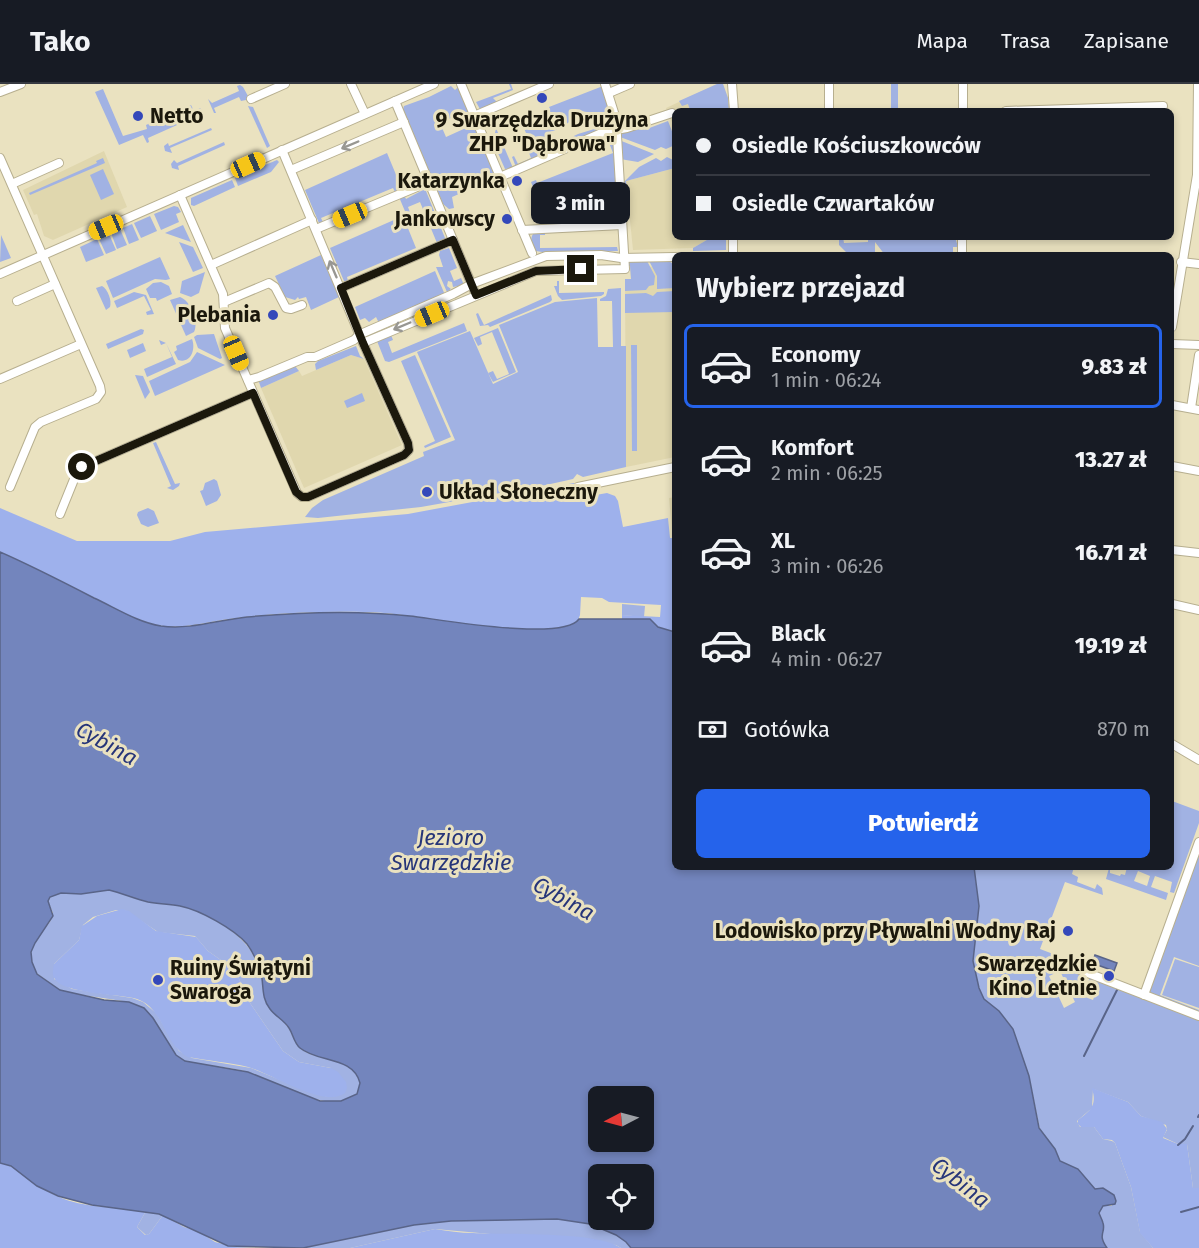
<!DOCTYPE html>
<html lang="pl">
<head>
<meta charset="utf-8">
<style>
  :root { --surface:#171b24; --page:#242831; --text:#f1f3f6; --muted:#9ea1a6; --line:#363941; --accent:#2563eb }
  body { margin:0; font-family:"Fira Sans",sans-serif; background:var(--page); color:var(--text); height:100vh; display:flex; flex-direction:column; font-size:22px; white-space:nowrap }
  * { box-sizing:border-box; margin:0 }
  p { font-size:20px; color:var(--muted) }
  .icon { flex:none; width:33px; height:33px; fill:none; stroke:currentColor; stroke-width:2; stroke-linecap:round; stroke-linejoin:round }
  .map { position:relative; flex:1; overflow:hidden }
  .details { position:absolute; left:672px; top:168px; width:502px; height:618px; display:flex; flex-direction:column; background:var(--surface); border-radius:9px; box-shadow:0 3px 9px #0003 }
  .details>* { flex:none }
  .guide { position:absolute; left:672px; top:24px; width:502px; height:132px; border-radius:9px; box-shadow:0 3px 9px #0003; display:grid; align-content:center; height:132px; padding:0 24px; background:var(--surface) }
  .needle { width:39px; rotate:264deg }
  .tools { position:absolute; left:588px; top:1002px; display:grid; gap:12px }
  .tools a { display:grid; place-items:center; width:66px; height:66px; border-radius:9px; background:var(--surface); box-shadow:0 3px 9px #0003; font-size:30px }
  .end { position:absolute; width:27px; height:27px; margin:-14px; border:8px solid #1b180c; background:#fff; box-shadow:0 0 0 3px #fff }
  .from { border-radius:50% }
  .bubble { position:absolute; height:42px; border-radius:9px; background:var(--surface); box-shadow:0 3px 9px #0003; font-size:20px; font-weight:800; line-height:42px; text-align:center }
  .car { position:absolute; width:18px; height:36px; margin:-18px -9px; border-radius:8px; box-shadow:0 0 4px 2px #0007; background:linear-gradient(#f5c518 24%,#345 0 40%,#f5c518 0 76%,#345 0 86%,#f5c518 0) }
  .guide b { display:flex; align-items:center; gap:21px; height:57px; font-size:22px }
  .guide b+b { border-top:2px solid var(--line) }
  .guide i { width:15px; height:15px; background:var(--text) }
  ul { padding:0; list-style:none }
  li { display:flex; align-items:center; gap:18px; height:84px; margin:0 12px 9px; padding:0 12px; border:3px solid transparent; border-radius:9px }
  li div { flex:1 }
  li b { display:block; font-size:22px }
  li em { font-style:normal; font-weight:800 }
  li.on { border-color:var(--accent) }
  li>.icon { width:54px; height:54px; stroke-width:1.5 }
  h2 { padding:0 24px; font-size:27px; line-height:72px }
  .pay { display:flex; align-items:center; gap:15px; height:66px; padding:0 24px; font-size:22px }
  .pay p { margin-inline-start:auto }
  .action { display:flex; gap:12px; margin-top:auto; padding:12px 24px }
  .action a { flex:1; height:69px; border-radius:9px; background:var(--accent); color:#fff; font-size:24px; font-weight:800; line-height:69px; text-align:center }
  header { display:flex; align-items:center; gap:36px; box-sizing:border-box; height:84px; padding:0 30px; background:var(--surface); border-bottom:2px solid var(--line) }
  header strong { font-size:28px }
  nav { display:flex; gap:33px; margin-inline-start:auto; font-size:21px }
  .map>svg:first-child { display:block }
  .built { fill:#e0d7ae }
  .green { fill:#a1b2e3; fill-rule:evenodd }
  .forest { fill:#9eb1ec }
  .water { fill:#7385bd; stroke:#596488; stroke-width:1.5; fill-rule:evenodd }
  .lines { fill:none; stroke-linecap:round; stroke-linejoin:round }
  .stream { stroke:#596488; stroke-width:2 }
  .minor-casing { stroke:#b7af8f; stroke-width:10 }
  .minor { stroke:#fff; stroke-width:8 }
  .oneway { stroke:#989792 }
  .route { stroke:#1b180c; stroke-width:8 }
  .poi-dot { fill:#3448ba; stroke:#eae2c0; stroke-width:2 }
  .labels { text-anchor:middle; stroke-width:6; stroke-linejoin:round; paint-order:stroke }
  .poi-label { font-size:21px; font-weight:bold; fill:#1b180c; stroke:#eae2c0; text-anchor:end }
  .water-label { font-size:22px; font-style:italic; fill:#263579; stroke:#eae2c0 }
</style>
</head>
<body>
<header>
<strong>Tako</strong>
<nav><a>Mapa</a><a>Trasa</a><a>Zapisane</a></nav>
</header>
<div class="map">
<svg width="1199" height="1164" viewBox="0 0 1199 1164">
  <rect width="100%" height="100%" fill="#eae2c0"/>
  <g class="built">
    <path d="M717 0H723L728 14 729 27H675V46L666 24Z"/>
    <path d="M104 67 127 123 53 156 44 152 37 130 34 131 23 106Z"/>
    <path d="M675 84V153H712L693 164 633 166 626 97Z"/>
    <path d="M675 182V373L626 383 625 195H631L630 183Z"/>
    <path d="M351 271 364 275 402 361 304 404 261 304 299 287 302 292Z"/>
    <path d="M675 413V445L672 446 669 414Z"/>
  </g>
  <g class="green">
    <path d="M509 0H511L513 6 493 14 499 20 481 27 476 18 511 5Z"/>
    <path d="M717 0H723L728 14 729 27H688L690 26 688 20 682 22 679 17Z"/>
    <rect x="891" y="0" width="7" height="27"/>
    <path d="M240 1 243 3 248 12 246 16 241 17 239 13 214 24 216 29H214L208 15 212 19 239 7 237 2Z"/>
    <path d="M451 2 455 6 458 3 499 96 496 104 493 106 489 97 452 113 454 124 449 125 443 120 403 25 404 22 429 13ZM462 29 468 43 446 53 440 39Z"/>
    <path d="M603 2C607 13 619 37 607 44L604 33 599 35 594 29 580 27 564 43 550 48 555 61 578 50 604 42 605 45 516 83 512 73 514 72 518 80 531 74 522 51 526 49 523 42V38L550 27 549 23Z"/>
    <path d="M103 5 123 52 147 45 146 41 191 21 194 27 200 24 204 29 148 54 149 58 147 59 143 51 119 61 95 8Z"/>
    <path d="M248 22 253 23 270 62 267 64Z"/>
    <path d="M668 37 675 55V61L666 65 661 63 655 66 620 53 623 49 642 42 644 46Z"/>
    <path d="M211 44 212 46 170 64 172 69 165 67 164 62 168 59 169 62Z"/>
    <path d="M496 44 513 84 505 85 493 58Z"/>
    <path d="M610 50 614 54 617 102H613L614 124H617L616 130 604 131 605 138 598 140 595 135 547 138 531 98 536 96 537 99 613 69 608 56 600 59 597 54Z"/>
    <path d="M619 56 654 70 638 78 620 75Z"/>
    <path d="M224 58 225 61 178 82 179 86 172 84 171 80 174 76 177 79Z"/>
    <path d="M387 69 402 105 395 108 393 104 321 134 323 138 319 139 305 106Z"/>
    <path d="M667 73 675 77V84L626 97 627 105 623 106 622 100 639 83 656 74 661 77Z"/>
    <path d="M103 74 105 79 30 111 29 109 97 79 96 77Z"/>
    <path d="M277 76 279 78 271 88 238 102 235 94Z"/>
    <path d="M103 85 114 110 101 116 90 91Z"/>
    <path d="M232 96 235 103 194 122 191 121V114Z"/>
    <path d="M423 106 426 107 445 154 446 156 437 159 420 118 408 123 411 131 407 132 399 113 404 111 406 115Z"/>
    <path d="M174 122 178 123 181 128 176 130 179 138 161 146 154 130Z"/>
    <path d="M150 132 157 147 141 154 134 139Z"/>
    <path d="M403 132 416 164 347 193 348 197H344L330 164Z"/>
    <path d="M132 140 139 156 129 160 123 144Z"/>
    <path d="M183 141 191 158 165 149Z"/>
    <path d="M120 145 127 161 117 165 111 149Z"/>
    <path d="M545 146V151H540V164L617 163 618 167 542 168 536 167C532 160 528 153 536 147Z"/>
    <path d="M109 150 116 166 106 170 99 155Z"/>
    <path d="M1 151 11 174 0 178Z"/>
    <path d="M712 153H726V166L693 167V164Z"/>
    <path d="M839 153H843L844 159 868 158V153H955L958 163H953V171H885L875 158V171H849L839 161Z"/>
    <path d="M97 155 104 171 86 178 80 163Z"/>
    <path d="M179 158 193 163 203 184 193 188Z"/>
    <path d="M449 164 457 184 450 187 454 197 461 194 464 201 453 203 452 198 448 197 447 202 451 205 447 208 436 183H443L439 171 440 167Z"/>
    <path d="M321 171 339 213 311 226 306 213 299 215 298 213 295 216 285 213 275 192Z"/>
    <path d="M160 173 170 195 166 196 155 195 113 214 106 197Z"/>
    <path d="M646 175 655 192 654 201 649 202 646 206 625 207V195H631L630 182H626V176Z"/>
    <path d="M648 175 669 177 673 180 675 204 657 205V192Z"/>
    <path d="M435 187 445 211 379 239 376 233 369 238 365 234 360 236 355 223Z"/>
    <path d="M205 188 199 209 191 213 180 209 182 197Z"/>
    <path d="M557 197H559V209L604 208V210L601 212 562 216 558 212 554 202H557Z"/>
    <path d="M161 198 169 202 172 210 157 217 156 214H150L146 205 153 199Z"/>
    <path d="M102 202C108 205 112 217 110 223L106 226 96 204Z"/>
    <path d="M621 204V262H626V383L583 393 577 390 573 395 546 401 421 423 318 434 305 433 312 424 323 416 424 372 423 368 455 356 417 268 470 247 493 300 518 288 499 241 555 218 597 214 598 263H613L612 217H600V215L606 212 608 205Z"/>
    <path d="M675 207V228L625 229V210L646 209 653 212 657 208Z"/>
    <path d="M134 208 146 211 154 230 147 231 146 228 151 226 144 212 117 224 114 217Z"/>
    <path d="M551 211 552 216 550 218 490 243 488 241 480 242 476 230 478 229 484 241Z"/>
    <path d="M180 213C191 217 199 238 194 248L186 252 170 216Z"/>
    <path d="M464 239 467 247 389 278 385 277 377 257 391 251 393 256 388 258 392 269Z"/>
    <path d="M498 244 516 288 493 298 488 289 493 287 497 295 509 290 492 248 480 253 482 260 478 262 474 254Z"/>
    <path d="M141 245 144 246 143 250 108 265 106 260Z"/>
    <path d="M214 250 222 274 220 275 198 264 194 253 197 251Z"/>
    <path d="M192 255C196 265 191 280 178 276L174 268 177 266 176 262Z"/>
    <path d="M159 256 166 259 176 280 147 293 144 285 172 273 166 259 161 261Z"/>
    <path d="M143 259 146 267 130 274 127 266Z"/>
    <path d="M631 261H637V367H632Z"/>
    <path d="M356 262 360 272 364 275 351 271 316 286 315 280 318 277Z"/>
    <path d="M197 268 225 281 155 312 149 297 190 278Z"/>
    <path d="M415 271 451 353 425 364 424 362 435 357 401 277Z"/>
    <path d="M295 282 299 287 261 304 259 298Z"/>
    <path d="M135 291 143 292 150 308 145 315Z"/>
    <path d="M362 309 365 317 347 324 344 317Z"/>
    <path d="M156 358 175 400 180 399 179 402 173 406 167 404 171 402 153 359Z"/>
    <path d="M214 395 217 397 221 411 217 417 206 422 200 407 203 406 205 399Z"/>
    <path d="M148 424 154 427 159 439 148 443 141 440 137 431 138 428Z"/>
    <path d="M622 520 645 522 644 533 622 531Z"/>
    <path d="M1172 717 1199 727V739L1174 809 1170 808 1172 798 1155 792 1151 803 1168 809 1166 816 1106 795 1109 784 1110 785V789L1120 792 1121 790 1125 791 1127 783H1172ZM1138 787 1150 792 1147 802 1134 797Z"/>
    <path d="M1199 769V882L1174 873 1160 911 1199 926V930L1150 909V906Z"/>
    <path d="M974 783H1074L1072 790 1078 793 1077 798 1095 805 1097 800 1102 804 1103 811 1065 798 1040 865 1077 879 1075 887 1087 892 1080 911 1093 916 1097 905 1087 901 1090 893 1199 936V1104H1193L1187 1060H1178L1163 1053 1167 1046 1166 1041 1141 1032 1128 1018 1093 1005 1092 1024 1077 1037 1080 1043H1094L1103 1055 1112 1057 1115 1059 1131 1103 1140 1148 1153 1164H1107C1097 1150 1106 1149 1103 1139 1102 1135 1100 1132 1099 1129L1103 1122H1112L1111 1109 1103 1104 1095 1105 1078 1085 1060 1077 1055 1065 1040 1046 1029 992 1009 939 999 927 984 915 979 904 973 877 979 822ZM1060 887 1075 918 1064 924 1049 892Z"/>
    <path d="M109 806C122 809 134 815 148 818 158 820 169 820 179 822 203 826 243 849 253 871 257 879 261 887 262 896 263 904 263 911 266 919 271 928 281 933 287 942 292 948 293 956 298 962 313 979 345 970 357 992 360 997 361 1004 358 1009 338 1036 271 995 248 988 227 982 206 982 185 977L176 971 153 934 144 924 129 918 63 908 35 888 32 878 31 868 37 854 50 838 53 829 48 817 50 813 61 809 81 810ZM116 826H125L158 848 195 852 208 867 235 886 250 919 283 967 299 978 331 984 328 1013 285 998 251 984 192 974 179 967 156 929 143 918 132 914 72 905 54 895V880L79 856 83 841 93 833Z"/>
    <path d="M1175 875 1199 883V924L1162 911Z"/>
    <path d="M146 1127 163 1131 149 1150 146 1151 137 1143Z"/>
    <path d="M557 1135C583 1138 614 1142 631 1164H621L616 1161 435 1145 350 1164H303L414 1141 451 1137Z"/>
  </g>
  <g class="forest">
    <path d="M574 399 579 414 607 409 615 412 618 417 623 443 668 434 670 454H675V548L658 543 650 535H622V531L660 533 661 521 609 518 602 514 581 513 580 531 577 539C517 559 429 529 365 528 320 527 273 529 229 535 204 538 182 546 157 541 134 536 115 524 94 514 63 498 32 482 0 468V424L77 457H170L205 448 408 430Z"/>
    <path d="M122 825 129 827 156 847 196 853 208 867 235 886 250 919 283 967 299 978 331 984 338 988 346 998 347 1004 345 1009C325 1025 271 989 248 983 229 978 208 977 188 973 164 961 164 924 137 915 120 910 62 910 54 894 52 890 53 885 54 880L79 856 82 842 97 832Z"/>
    <path d="M1092 1004 1128 1018 1141 1032 1162 1038 1167 1045 1163 1054 1178 1060H1187L1193 1104H1199V1164H1153L1140 1149 1131 1103 1115 1059 1112 1056 1103 1055 1094 1043H1081L1078 1040V1036C1091 1026 1097 1022 1092 1004Z"/>
    <path d="M0 1079C21 1083 38 1103 57 1112 84 1125 117 1122 146 1127L137 1143 145 1151 149 1150 163 1131 184 1143 198 1147 215 1158 234 1163 257 1164H0Z"/>
    <path d="M435 1145C448 1147 460 1149 473 1149 505 1151 597 1147 621 1164H350Z"/>
  </g>
  <g class="water">
    <path d="M0 468C32 482 63 498 94 514 116 524 137 538 161 542 190 546 218 536 247 533 301 528 356 526 410 532 438 535 563 558 579 535H650L658 543 675 548V783H974L979 822 973 877 979 904 984 915 999 927 1013 945 1029 992 1039 1044 1055 1065 1060 1077 1078 1085 1095 1105 1103 1104 1114 1111 1116 1117 1115 1120 1103 1122 1099 1129C1100 1132 1102 1135 1103 1139 1106 1149 1097 1150 1107 1164H631L626 1158 616 1151 590 1140 557 1135 451 1137 414 1141 303 1164 228 1162 159 1130 92 1121 58 1112 37 1102 11 1082 0 1079ZM109 806C122 809 135 815 148 818 159 820 170 820 180 822 200 826 234 845 247 860 253 868 258 880 261 889 264 901 261 914 270 925 275 932 284 936 289 944 293 950 294 959 300 964 318 979 353 972 360 999L357 1010 341 1017H320L248 988 185 977 176 971 153 934 144 924 129 918 104 916 60 906 37 890 32 878 31 868 35 859 53 832 48 817 50 813 61 809 81 810ZM598 1012H644V1058H598ZM598 1090H644V1136H598Z"/>
    <path d="M1095 871 1117 879 1114 887 1092 879Z"/>
  </g>
  <g class="lines">
    <g class="stream">
      <path d="M1084 972 1117 906"/>
      <path d="M1198 1033 1199 1031"/>
      <path d="M1178 1061 1185 1055 1193 1042"/>
      <path d="M1181 1128 1199 1123"/>
    </g>
    <g class="minor-casing">
      <g id="minor">
        <path d="M351 0 365 30"/>
        <path d="M461 0 532 169"/>
        <path d="M732 0 734 27"/>
        <path d="M829 0V27"/>
        <path d="M0 8 21 0"/>
        <path d="M609 9 630 0"/>
        <path d="M251 15 285 0"/>
        <path d="M395 17 476 211"/>
        <path d="M963 27V0"/>
        <path d="M1006 27 1163 22"/>
        <path d="M474 32 549 0"/>
        <path d="M0 74 100 302 101 308 96 315 41 338 35 343 10 403"/>
        <path d="M291 86 404 38"/>
        <path d="M500 93 604 48 627 44 672 29"/>
        <path d="M12 100 59 79"/>
        <path d="M180 111 223 210 225 244 297 409 302 413H308L404 371 409 366 408 359 363 259 282 66"/>
        <path d="M316 145 429 98"/>
        <path d="M522 146 622 141"/>
        <path d="M733 153V171"/>
        <path d="M962 153V171"/>
        <path d="M1181 178 1199 180"/>
        <path d="M211 181 312 136"/>
        <path d="M0 190 434 0"/>
        <path d="M474 199 546 172 601 171 621 174 675 173"/>
        <path d="M341 204 453 156"/>
        <path d="M17 217 55 200"/>
        <path d="M224 218 269 199 275 203 286 224 291 225 302 221"/>
        <path d="M1172 243 1197 91 1198 0"/>
        <path d="M363 249 453 210 468 202"/>
        <path d="M363 259 536 187 625 185 616 35 605 0"/>
        <path d="M1172 260 1199 261"/>
        <path d="M0 295 81 260"/>
        <path d="M248 296 259 293 307 273H315L354 256 358 252"/>
        <path d="M1172 321 1199 326"/>
        <path d="M1191 324 1199 271"/>
        <path d="M1172 382 1199 387"/>
        <path d="M578 403 675 383"/>
        <path d="M60 430 77 388 82 383 253 309"/>
        <path d="M1172 466 1199 469"/>
        <path d="M1172 520 1199 526"/>
        <path d="M1172 660 1199 676"/>
        <path d="M1080 886 1199 932"/>
        <path d="M1144 911 1199 758"/>
      </g>
    </g>
    <use href="#minor" class="minor"/>
  </g>
  <defs><path id="oneway-shaft" d="M-6 0H5M1.5-3L5.5 0L1.5 3" fill="none" stroke-width="1.6" stroke-linecap="round" stroke-linejoin="round" transform="scale(1.5)"/></defs>
  <g class="oneway">
    <use href="#oneway-shaft" transform="translate(350 61) rotate(157)"/>
    <use href="#oneway-shaft" transform="translate(333 185) rotate(-113)"/>
    <use href="#oneway-shaft" transform="translate(402 242) rotate(157)"/>
  </g>
  <g class="lines">
    <path class="route" d="M82 383 253 309 296 408 302 413H308L404 371 409 366 408 359 363 259 341 204 453 156 476 211 536 187 581 185"/>
  </g>
  <g class="poi-dot">
    <circle cx="542" cy="14" r="6"/>
    <circle cx="138" cy="32" r="6"/>
    <circle cx="517" cy="97" r="6"/>
    <circle cx="507" cy="135" r="6"/>
    <circle cx="273" cy="231" r="6"/>
    <circle cx="427" cy="408" r="6"/>
    <circle cx="1068" cy="847" r="6"/>
    <circle cx="1109" cy="892" r="6"/>
    <circle cx="158" cy="896" r="6"/>
  </g>
  <g class="labels">
    <g class="poi-label">
      <text x="150" y="39" text-anchor="start">Netto</text>
      <text x="542" y="43" text-anchor="middle">9 Swarzędzka Drużyna<tspan x="542" dy="24">ZHP "Dąbrowa"</tspan></text>
      <text x="505" y="104">Katarzynka</text>
      <text x="495" y="142">Jankowscy</text>
      <text x="261" y="238">Plebania</text>
      <text x="439" y="415" text-anchor="start">Układ Słoneczny</text>
      <text x="1056" y="854">Lodowisko przy Pływalni Wodny Raj</text>
      <text x="1097" y="887">Swarzędzkie<tspan x="1097" dy="24">Kino Letnie</tspan></text>
      <text x="170" y="891" text-anchor="start">Ruiny Świątyni<tspan x="170" dy="24">Swaroga</tspan></text>
    </g>
    <g class="water-label">
      <text transform="translate(107 659) rotate(29)" y="8">Cybina</text>
      <text x="451" y="761">Jezioro<tspan x="451" dy="25">Swarzędzkie</tspan></text>
      <text transform="translate(564 814) rotate(29)" y="8">Cybina</text>
      <text transform="translate(961 1098) rotate(38)" y="8">Cybina</text>
    </g>
  </g>
</svg>
<div class="tools">
<a><svg class="needle" viewBox="-14 -14 28 28"><path d="M0-13l5 13h-10z" fill="#e53935"/><path d="M0 13l5-13h-10z" fill="#9ea1a6"/></svg></a>
<a><svg class="icon" aria-label="locate" viewBox="0 0 24 24"><circle cx="12" cy="12" r="6"/><path d="M12 2v4M12 18v4M2 12h4M18 12h4"/></svg></a>
</div>
<i class="end from" style="left:82px;top:383px"></i>
<i class="end" style="left:581px;top:185px"></i>
<div class="bubble" style="left:531px;top:98px;width:99px">3 min</div>
<i class="car" style="left:248px;top:81px;rotate:66deg"></i>
<i class="car" style="left:350px;top:131px;rotate:247deg"></i>
<i class="car" style="left:106px;top:143px;rotate:247deg"></i>
<i class="car" style="left:432px;top:230px;rotate:247deg"></i>
<i class="car" style="left:236px;top:269px;rotate:157deg"></i>
<div class="guide">
<b><i class="from"></i>Osiedle Kościuszkowców</b>
<b><i></i>Osiedle Czwartaków</b>
</div>
<section class="details">
<h2>Wybierz przejazd</h2>
<ul>
<li class="on"><svg class="icon" aria-label="car" viewBox="0 0 24 24"><path d="M5 17H2v-5l4-1 3-4h7l3 4 3 1v5h-3M9 17h6M6 11h13"/><circle cx="7" cy="17" r="2"/><circle cx="17" cy="17" r="2"/></svg><div><b>Economy</b><p>1 min · 06:24</p></div><em>9.83 zł</em></li>
<li><svg class="icon" aria-label="car" viewBox="0 0 24 24"><path d="M5 17H2v-5l4-1 3-4h7l3 4 3 1v5h-3M9 17h6M6 11h13"/><circle cx="7" cy="17" r="2"/><circle cx="17" cy="17" r="2"/></svg><div><b>Komfort</b><p>2 min · 06:25</p></div><em>13.27 zł</em></li>
<li><svg class="icon" aria-label="car" viewBox="0 0 24 24"><path d="M5 17H2v-5l4-1 3-4h7l3 4 3 1v5h-3M9 17h6M6 11h13"/><circle cx="7" cy="17" r="2"/><circle cx="17" cy="17" r="2"/></svg><div><b>XL</b><p>3 min · 06:26</p></div><em>16.71 zł</em></li>
<li><svg class="icon" aria-label="car" viewBox="0 0 24 24"><path d="M5 17H2v-5l4-1 3-4h7l3 4 3 1v5h-3M9 17h6M6 11h13"/><circle cx="7" cy="17" r="2"/><circle cx="17" cy="17" r="2"/></svg><div><b>Black</b><p>4 min · 06:27</p></div><em>19.19 zł</em></li>
</ul>
<div class="pay"><svg class="icon" aria-label="cash" viewBox="0 0 24 24"><path d="M3 7h18v10H3z"/><circle cx="12" cy="12" r="2"/></svg>Gotówka<p>870 m</p></div>
<div class="action"><a>Potwierdź</a></div>
</section>
</div>
</body>
</html>
